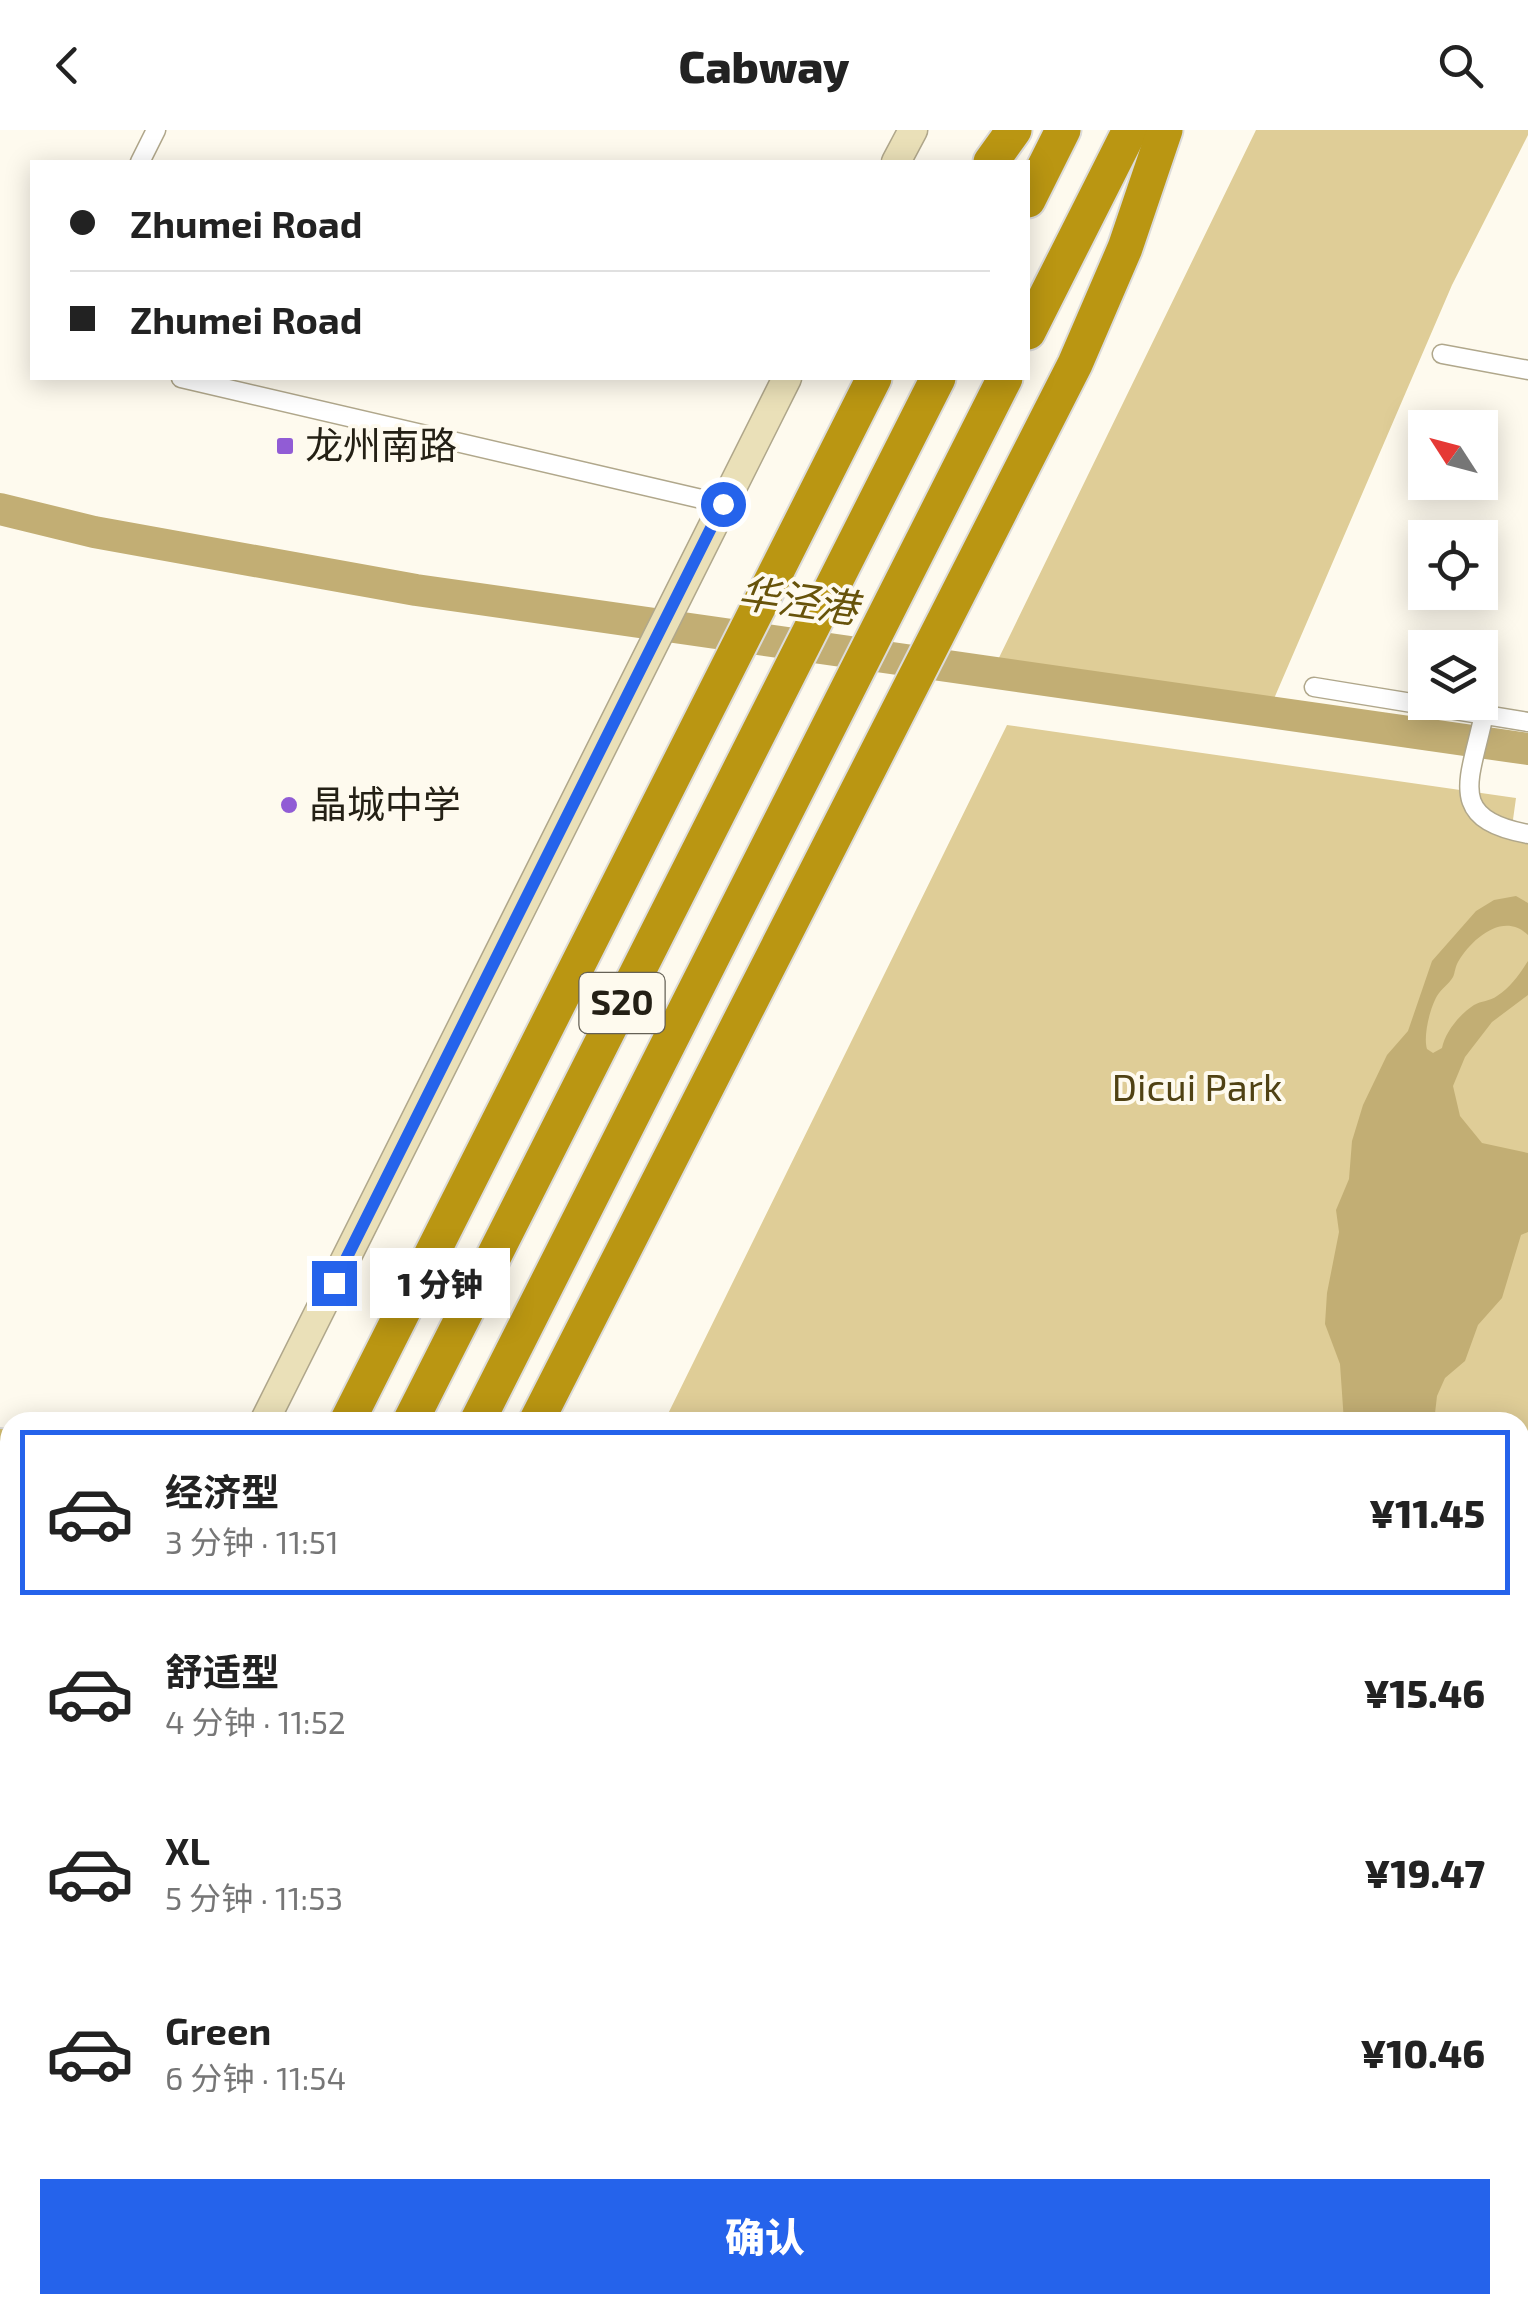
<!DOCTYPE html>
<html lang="zh">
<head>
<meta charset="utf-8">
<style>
  :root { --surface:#fff; --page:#f6f6f6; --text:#222; --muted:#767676; --line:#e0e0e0; --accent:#2563eb }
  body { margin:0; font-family:"Exo 2","Noto Sans SC",sans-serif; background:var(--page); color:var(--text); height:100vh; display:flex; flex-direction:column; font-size:38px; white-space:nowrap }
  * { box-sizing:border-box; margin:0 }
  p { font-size:32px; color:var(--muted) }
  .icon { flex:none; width:55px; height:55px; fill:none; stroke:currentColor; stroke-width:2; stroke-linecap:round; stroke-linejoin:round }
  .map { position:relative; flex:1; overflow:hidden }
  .sheet { position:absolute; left:0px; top:1282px; width:1530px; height:902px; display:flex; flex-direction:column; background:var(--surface); border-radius:30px 30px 0 0; box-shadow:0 5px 25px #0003 }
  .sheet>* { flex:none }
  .banner { position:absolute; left:30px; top:30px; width:1000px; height:220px; border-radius:0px; box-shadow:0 5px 25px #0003; display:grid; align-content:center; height:220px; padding:0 40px; background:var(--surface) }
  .needle { width:65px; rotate:306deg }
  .fabs { position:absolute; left:1408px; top:280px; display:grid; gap:20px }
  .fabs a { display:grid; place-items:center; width:90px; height:90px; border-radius:0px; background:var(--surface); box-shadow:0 5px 25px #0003; font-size:50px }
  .end { position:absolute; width:45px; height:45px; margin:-22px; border:12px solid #2563eb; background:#fff; box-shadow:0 0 0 5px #fff }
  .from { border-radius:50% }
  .bubble { position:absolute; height:70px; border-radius:0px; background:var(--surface); box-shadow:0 5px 25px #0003; font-size:32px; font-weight:800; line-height:70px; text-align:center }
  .banner b { display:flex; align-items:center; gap:35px; height:95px; font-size:38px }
  .banner b+b { border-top:2px solid var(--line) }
  .banner i { width:25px; height:25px; background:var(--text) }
  ul { padding:18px 0 0; list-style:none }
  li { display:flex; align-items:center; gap:30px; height:165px; margin:0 20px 15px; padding:0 20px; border:5px solid transparent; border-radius:0px }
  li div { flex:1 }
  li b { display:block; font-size:38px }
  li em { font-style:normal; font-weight:800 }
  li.selected { border-color:var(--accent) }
  li>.icon { width:90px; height:90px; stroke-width:1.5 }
  .button { display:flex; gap:20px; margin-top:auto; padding:20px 40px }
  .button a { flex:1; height:115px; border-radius:0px; background:var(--accent); color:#fff; font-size:40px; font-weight:800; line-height:115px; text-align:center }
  header { display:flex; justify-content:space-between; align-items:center; height:130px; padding:0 40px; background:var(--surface); font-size:45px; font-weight:800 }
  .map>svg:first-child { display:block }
  .green { fill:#dfcd97 }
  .water { fill:#c2ae74 }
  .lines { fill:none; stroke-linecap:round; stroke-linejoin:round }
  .river { stroke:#c2ae74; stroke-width:32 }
  .street-casing { stroke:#b0a78b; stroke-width:21 }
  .secondary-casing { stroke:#b0a78b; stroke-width:31 }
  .primary-casing { stroke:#dcdbda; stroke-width:34 }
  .highway-casing { stroke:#dcdbda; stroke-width:39 }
  .street { stroke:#fff; stroke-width:18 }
  .secondary { stroke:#eae0b8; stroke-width:28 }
  .primary { stroke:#d6c071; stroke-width:30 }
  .highway { stroke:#ba9612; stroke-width:35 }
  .route { stroke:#2563eb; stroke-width:12 }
  .poi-dot { fill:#915cd5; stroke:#fefaee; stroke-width:4 }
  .labels { text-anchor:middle; stroke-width:8; stroke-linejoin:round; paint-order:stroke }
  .shield { fill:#fefaee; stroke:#656156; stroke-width:2.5 }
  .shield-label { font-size:35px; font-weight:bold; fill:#242015 }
  .poi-label { font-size:38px; fill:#242015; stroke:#fefaee; text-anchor:start }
  .park-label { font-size:38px; fill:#504214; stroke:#fefaee }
  .water-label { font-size:40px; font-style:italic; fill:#67530a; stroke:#fefaee }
</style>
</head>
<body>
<header><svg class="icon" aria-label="back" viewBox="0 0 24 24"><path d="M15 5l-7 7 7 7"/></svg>Cabway<svg class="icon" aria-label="search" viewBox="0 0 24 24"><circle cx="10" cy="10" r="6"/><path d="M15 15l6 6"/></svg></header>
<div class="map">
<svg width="1528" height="2183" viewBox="0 0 1528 2183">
  <rect width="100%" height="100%" fill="#fefaee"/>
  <g class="green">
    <path d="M1256 0H1528V5L1452 155 1273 571 993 540Z"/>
    <path d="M1007 595 1516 668 1511 704 1528 707V1760L1520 1757V1292H664Z"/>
    <path d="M80 2175H374L368 2183H76Z"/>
    <path d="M503 2175H817L813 2183H500Z"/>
  </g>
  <path class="water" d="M1516 766 1528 773V805C1504 781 1472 808 1458 832 1455 837 1455 843 1453 847 1449 854 1441 859 1437 866 1430 878 1423 906 1427 919L1433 923 1442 918C1445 902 1460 884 1474 875 1481 871 1490 871 1497 866 1511 857 1519 845 1528 831V865L1492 892 1465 927 1453 956 1460 986 1482 1013 1528 1023V1102L1521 1105 1502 1168 1478 1195 1465 1231 1445 1248 1437 1266 1434 1292H1344L1340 1234 1325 1194 1327 1163 1339 1102 1336 1080 1349 1049 1352 1011 1363 975 1387 925 1408 901 1432 831 1476 781 1494 770Z"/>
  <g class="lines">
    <path class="river" d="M0 379 94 402 416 460 1528 619"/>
    <g class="street-casing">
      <g id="street">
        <path d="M140 32 156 0"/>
        <path d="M1442 224 1528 240"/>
        <path d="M181 248 723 374"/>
        <path d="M1314 557 1528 592"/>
        <path d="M1484 584C1471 648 1444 689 1528 704"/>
        <path d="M1520 2019 1528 1994"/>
        <path d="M1468 2183 1470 2175"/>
      </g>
    </g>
    <g class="secondary-casing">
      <g id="secondary">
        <path d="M896 32 913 0"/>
        <path d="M264 1292 787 248"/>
      </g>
    </g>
    <g class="primary-casing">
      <g id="primary">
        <path d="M0 1314 10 1316"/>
        <path d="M0 1392 10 1395"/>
        <path d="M1520 1823 1528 1825"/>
        <path d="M1520 1900 1528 1903"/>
      </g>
    </g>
    <g class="highway-casing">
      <g id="highway">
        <path d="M991 32 1014 0"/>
        <path d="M1028 70 1063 0"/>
        <path d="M1028 202 1130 0"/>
        <path d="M347 1292 874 248"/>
        <path d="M410 1292 938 248"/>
        <path d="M477 1292 1005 248"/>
        <path d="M536 1292 1075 234 1125 118 1165 0"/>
        <path d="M0 1352 10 1354"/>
        <path d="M0 1552 10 1516"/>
        <path d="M0 1609 10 1633"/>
        <path d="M1520 1846 1528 1849"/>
        <path d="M1520 1872 1528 1875"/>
        <path d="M0 2104 10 2084"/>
        <path d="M27 2183 31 2175"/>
        <path d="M117 2183 125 2175"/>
      </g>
    </g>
    <use href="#street" class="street"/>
    <use href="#secondary" class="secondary"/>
    <use href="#primary" class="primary"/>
    <use href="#highway" class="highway"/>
  </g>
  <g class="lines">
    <path class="route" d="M334 1153 723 374"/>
  </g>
  <g class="poi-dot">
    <rect x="275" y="306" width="20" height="20" rx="5"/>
    <circle cx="289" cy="675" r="10"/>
  </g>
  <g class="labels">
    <rect class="shield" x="579.5" y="843" width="85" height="60" rx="8"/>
    <g class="shield-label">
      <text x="622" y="885">S20</text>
    </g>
    <g class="poi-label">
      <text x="305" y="329">龙州南路</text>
      <text x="309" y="688">晶城中学</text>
    </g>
    <g class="park-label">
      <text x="1197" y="971">Dicui Park</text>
    </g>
    <g class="water-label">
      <text transform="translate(798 471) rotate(8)" y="14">华泾港</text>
    </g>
  </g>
</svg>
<div class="fabs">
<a><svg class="needle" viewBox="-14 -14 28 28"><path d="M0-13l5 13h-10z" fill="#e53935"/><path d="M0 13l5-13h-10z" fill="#767676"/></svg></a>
<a><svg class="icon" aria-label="locate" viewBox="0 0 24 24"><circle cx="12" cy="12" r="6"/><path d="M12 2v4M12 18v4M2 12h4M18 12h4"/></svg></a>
<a><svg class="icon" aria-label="layers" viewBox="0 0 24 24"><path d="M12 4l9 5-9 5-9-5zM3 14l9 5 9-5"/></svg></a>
</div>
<i class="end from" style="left:723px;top:374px"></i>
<i class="end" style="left:334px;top:1153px"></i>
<div class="bubble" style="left:370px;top:1118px;width:140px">1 分钟</div>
<div class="banner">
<b><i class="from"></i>Zhumei Road</b>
<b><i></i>Zhumei Road</b>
</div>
<section class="sheet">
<ul>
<li class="selected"><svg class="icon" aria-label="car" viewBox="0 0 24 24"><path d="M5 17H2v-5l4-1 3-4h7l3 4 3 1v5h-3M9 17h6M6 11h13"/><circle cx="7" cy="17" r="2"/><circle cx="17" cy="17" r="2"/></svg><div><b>经济型</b><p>3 分钟 · 11:51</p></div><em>¥11.45</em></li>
<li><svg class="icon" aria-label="car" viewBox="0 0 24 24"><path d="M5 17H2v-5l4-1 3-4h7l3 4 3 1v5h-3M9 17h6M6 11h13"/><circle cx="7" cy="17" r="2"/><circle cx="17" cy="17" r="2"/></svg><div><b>舒适型</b><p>4 分钟 · 11:52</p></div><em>¥15.46</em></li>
<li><svg class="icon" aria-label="car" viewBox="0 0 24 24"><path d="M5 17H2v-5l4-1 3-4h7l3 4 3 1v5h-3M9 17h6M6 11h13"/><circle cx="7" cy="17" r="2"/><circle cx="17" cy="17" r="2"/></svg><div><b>XL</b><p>5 分钟 · 11:53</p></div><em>¥19.47</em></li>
<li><svg class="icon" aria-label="car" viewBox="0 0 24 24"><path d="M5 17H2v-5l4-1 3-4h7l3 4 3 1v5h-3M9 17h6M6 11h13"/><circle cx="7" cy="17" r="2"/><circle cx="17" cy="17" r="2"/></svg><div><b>Green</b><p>6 分钟 · 11:54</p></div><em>¥10.46</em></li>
</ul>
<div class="button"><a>确认</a></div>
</section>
</div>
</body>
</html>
